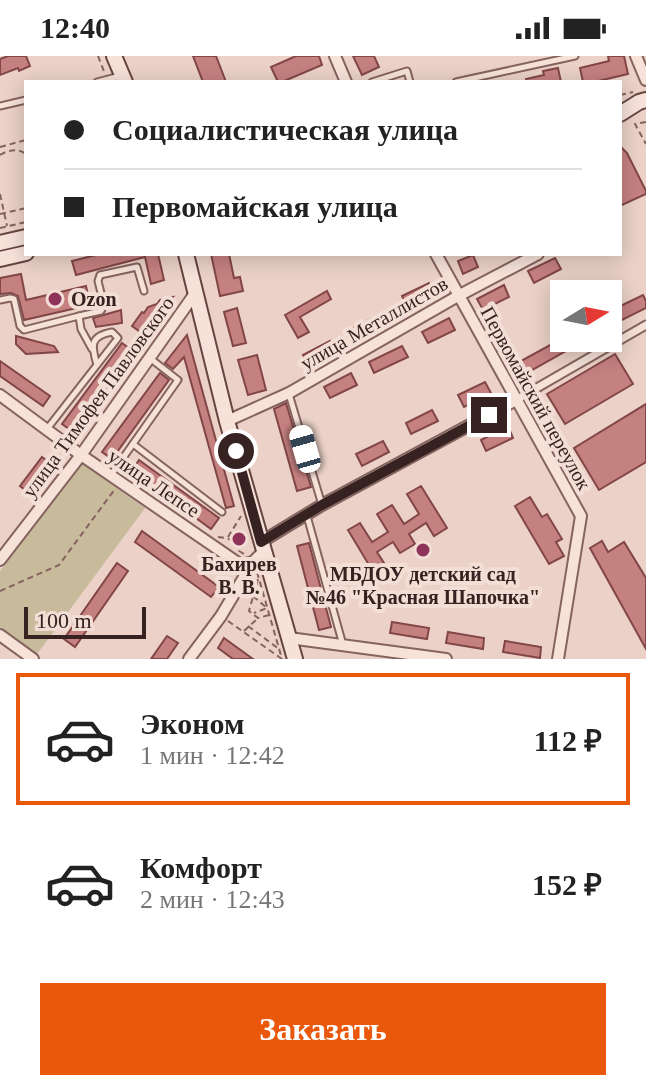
<!DOCTYPE html>
<html lang="ru">
<head>
<meta charset="utf-8">
<style>
  :root { --surface:#fff; --page:#f2f2f2; --text:#222; --muted:#767676; --line:#e0e0e0; --accent:#ea580c }
  body { margin:0; font-family:Georgia,serif; background:var(--page); color:var(--text); height:100vh; display:flex; flex-direction:column; font-size:30px; white-space:nowrap }
  * { box-sizing:border-box; margin:0 }
  p { font-size:26px; color:var(--muted) }
  .icon { flex:none; width:44px; height:44px; fill:none; stroke:currentColor; stroke-width:2; stroke-linecap:round; stroke-linejoin:round }
  .map { position:relative; height:603px; overflow:hidden }
  .drawer { display:flex; flex-direction:column; background:var(--surface); flex:1 }
  .drawer>* { flex:none }
  .top-card { position:absolute; left:24px; top:24px; width:598px; height:176px; border-radius:0px; box-shadow:0 4px 20px #0003; display:grid; align-content:center; height:176px; padding:0 40px; background:var(--surface) }
  .needle { width:52px; rotate:80deg }
  .controls { position:absolute; left:550px; top:224px; display:grid; gap:16px }
  .controls a { display:grid; place-items:center; width:72px; height:72px; border-radius:0px; background:var(--surface); box-shadow:0 4px 20px #0003; font-size:40px }
  .scale { position:absolute; left:24px; bottom:20px; width:122px; box-sizing:border-box; padding-left:8px; border:4px solid #362220; border-top:0; font-size:22px; line-height:28px; white-space:nowrap; color:#362220; -webkit-text-stroke:6px #f3ded6; paint-order:stroke }
  .end { position:absolute; width:36px; height:36px; margin:-18px; border:10px solid #362220; background:#fff; box-shadow:0 0 0 4px #fff }
  .from { border-radius:50% }
  .car { position:absolute; width:24px; height:48px; margin:-24px -12px; border-radius:10px; box-shadow:0 0 6px 2px #0007; background:linear-gradient(#fff 24%,#345 0 40%,#fff 0 76%,#345 0 86%,#fff 0) }
  .top-card b { display:flex; align-items:center; gap:28px; height:76px; font-size:30px }
  .top-card b+b { border-top:2px solid var(--line) }
  .top-card i { width:20px; height:20px; background:var(--text) }
  ul { padding:14px 0 0; list-style:none }
  li { display:flex; align-items:center; gap:24px; height:132px; margin:0 16px 12px; padding:0 24px; border:4px solid transparent; border-radius:0px }
  li div { flex:1 }
  li b { display:block; font-size:30px }
  li em { font-style:normal; font-weight:600 }
  li.on { border-color:var(--accent) }
  li>.icon { width:72px; height:72px; stroke-width:1.5 }
  .primary-button { display:flex; gap:16px; margin-top:auto; padding:16px 40px }
  .primary-button a { flex:1; height:92px; border-radius:0px; background:var(--accent); color:#fff; font-size:32px; font-weight:600; line-height:92px; text-align:center }
  .status { display:flex; justify-content:space-between; align-items:center; height:56px; padding:0 40px; background:var(--surface); direction:ltr }
  .status svg { height:22px; fill:currentColor }
  .map>svg:first-child { display:block }
  .green { fill:#c8bb9b }
  .building { fill:#c58180; stroke:#824646; stroke-width:2 }
  .lines { fill:none; stroke-linecap:round; stroke-linejoin:round }
  .service-casing { stroke:#85635e; stroke-width:9 }
  .pedestrian-casing { stroke:#85635e; stroke-width:11 }
  .minor-casing { stroke:#85635e; stroke-width:14 }
  .secondary-casing { stroke:#664441; stroke-width:18 }
  .path { stroke:#85635e; stroke-width:2; stroke-dasharray:6 4; stroke-linecap:butt }
  .service { stroke:#f6e2d9; stroke-width:5 }
  .pedestrian { stroke:#f6e2d9; stroke-width:7 }
  .minor { stroke:#f6e2d9; stroke-width:10 }
  .secondary { stroke:#f6e2d9; stroke-width:14 }
  .route { stroke:#362220; stroke-width:10 }
  .poi-dot { fill:#8e3359; stroke:#f3ded6; stroke-width:3 }
  .labels { text-anchor:middle; stroke-width:8; stroke-linejoin:round; paint-order:stroke }
  .poi-label { font-size:20px; font-weight:bold; fill:#362220; stroke:#f3ded6 }
  .street-label { font-size:20px; fill:#362220; stroke:#f3ded6 }
</style>
</head>
<body>
<div class="status"><b>12:40</b><svg viewBox="0 0 49 12"><path d="M0 12V9h3v3zM5 12V6h3v6zM10 12V3h3v9zM15 12V0h3v12zM26 1h20v11H26zM47 4h2v5h-2z"/></svg></div>
<div class="map">
<svg width="646" height="603" viewBox="0 0 646 603">
  <rect width="100%" height="100%" fill="#ebd1c7"/>
  <path class="green" d="M82 408 145 452 37 598 0 571V515Z"/>
  <g class="building">
    <path d="M8 0H26L30 10 19 15 18 12 0 19V3Z"/>
    <path d="M193 0H216L226 26H203Z"/>
    <path d="M296 0H319L322 9 282 26H278L271 11Z"/>
    <path d="M353 0H374L379 11 362 19Z"/>
    <path d="M608 0H624L628 18 594 26H583L580 12 609 5Z"/>
    <path d="M558 12 561 26H526V23L544 19 543 15Z"/>
    <path d="M620 90 627 97 646 135V138L622 149 620 145Z"/>
    <path d="M100 198H158L164 224 151 228 145 201 76 219 72 205Z"/>
    <path d="M211 198H229L234 222 240 221 243 235 220 240Z"/>
    <path d="M473 199 478 211 463 218 458 205Z"/>
    <path d="M555 202 561 213 534 227 528 215Z"/>
    <path d="M21 218 26 244 86 230 90 249 24 264 18 240 11 237 0 238V222Z"/>
    <path d="M429 227 435 238 408 252 402 240Z"/>
    <path d="M504 229 509 241 483 254 477 243Z"/>
    <path d="M327 235 331 243 300 261 309 276 298 282 285 259Z"/>
    <path d="M643 239 646 245V252L608 271V256Z"/>
    <path d="M173 241 146 280 132 270 142 256 144 257 148 251 157 248 160 244Z"/>
    <path d="M237 252 246 287 233 290 224 256Z"/>
    <path d="M121 254 122 267 96 271 93 262Z"/>
    <path d="M379 259 384 270 358 283 353 272Z"/>
    <path d="M449 262 455 274 428 287 422 276Z"/>
    <path d="M187 279 234 450 226 452 184 301 173 313 165 307Z"/>
    <path d="M16 280 54 290 58 296 26 298 16 288Z"/>
    <path d="M563 282H589L516 323 510 311Z"/>
    <path d="M330 285 335 297 309 310 303 299Z"/>
    <path d="M122 287 133 295 75 377 62 368Z"/>
    <path d="M402 290 408 301 374 317 369 306Z"/>
    <path d="M615 298 633 328 565 368 547 338Z"/>
    <path d="M257 299 266 334 248 339 238 304Z"/>
    <path d="M0 305 50 340 43 350 0 320Z"/>
    <path d="M160 317 169 324 112 403 102 396Z"/>
    <path d="M351 317 357 329 330 342 324 331Z"/>
    <path d="M485 326 491 337 464 351 458 339Z"/>
    <path d="M286 347 311 431 297 435 274 353Z"/>
    <path d="M646 348V406L599 434 574 392Z"/>
    <path d="M432 354 438 365 411 378 406 367Z"/>
    <path d="M508 370 513 382 486 395 481 384Z"/>
    <path d="M383 385 389 396 362 410 356 398Z"/>
    <path d="M42 401 50 407 29 437 20 430Z"/>
    <path d="M139 404 219 462 211 473 132 415Z"/>
    <path d="M421 430 447 472 434 480 426 467 409 478 415 488 400 497 393 486 377 496 384 507 372 514 348 474 360 467 372 486 388 476 377 458 392 449 404 468 419 458 407 438Z"/>
    <path d="M530 441 542 461 547 458 562 483 556 486 564 500 549 508 515 450Z"/>
    <path d="M142 475 219 531 211 541 135 486Z"/>
    <path d="M602 485 608 496 624 486 646 522V593L590 492Z"/>
    <path d="M309 487 331 571 319 574 297 490Z"/>
    <path d="M117 507 128 515 75 591 64 583Z"/>
    <path d="M392 566 429 572 427 583 390 577Z"/>
    <path d="M448 576 484 582 483 593 446 587Z"/>
    <path d="M167 580 178 587 167 603H151Z"/>
    <path d="M224 582 253 603H233L218 592Z"/>
    <path d="M505 585 541 591 540 602 503 596Z"/>
  </g>
  <g class="lines">
    <g class="service-casing">
      <g id="service">
        <path d="M97 26 120 20"/>
        <path d="M372 26 407 15 410 26"/>
        <path d="M456 26 575 0"/>
        <path d="M0 50 26 44"/>
        <path d="M0 244 10 242 14 243 20 270 24 274 79 260"/>
        <path d="M92 293 81 273 79 260 101 255 104 249 98 225 100 219 137 211 144 235"/>
        <path d="M289 338 322 449"/>
        <path d="M47 373 118 282 112 276C90 280 91 289 97 309"/>
        <path d="M133 388 222 456"/>
        <path d="M111 419 178 324 151 303"/>
        <path d="M307 460 343 589"/>
      </g>
    </g>
    <g class="pedestrian-casing">
      <path id="pedestrian" d="M516 344 646 269"/>
    </g>
    <g class="minor-casing">
      <g id="minor">
        <path d="M335 0 346 26"/>
        <path d="M636 0 646 24"/>
        <path d="M436 198 581 460 558 603"/>
        <path d="M0 339 81 399 241 509 253 506"/>
        <path d="M227 365 289 337 458 240 538 198"/>
        <path d="M261 486 322 449 516 344"/>
        <path d="M0 504 81 399 196 236"/>
        <path d="M0 579 33 603"/>
        <path d="M289 582 446 603"/>
        <path d="M189 603 221 560 253 506 264 495"/>
      </g>
    </g>
    <g class="secondary-casing">
      <g id="secondary">
        <path d="M114 0 125 26"/>
        <path d="M620 58 639 46 646 44"/>
        <path d="M0 187 26 181"/>
        <path d="M186 198 227 365 295 603"/>
        <path d="M0 203 26 197"/>
      </g>
    </g>
    <g class="path">
      <path d="M98 0 105 18"/>
      <path d="M620 39 633 36"/>
      <path d="M646 66 635 68 646 88"/>
      <path d="M0 91 26 84"/>
      <path d="M0 99C8 94 18 92 26 98"/>
      <path d="M0 138 7 170"/>
      <path d="M0 158 26 152"/>
      <path d="M0 172 26 166"/>
      <path d="M218 481 227 482 242 490"/>
      <path d="M228 481 241 460"/>
      <path d="M244 498 239 495 247 481"/>
      <path d="M257 516 282 603"/>
      <path d="M258 523 249 555 258 562 269 559"/>
      <path d="M0 535 59 509 115 433"/>
      <path d="M253 540 267 552 254 557"/>
      <path d="M228 565 282 603"/>
      <path d="M248 570 279 593"/>
      <path d="M244 575 257 563"/>
    </g>
    <use href="#service" class="service"/>
    <use href="#pedestrian" class="pedestrian"/>
    <use href="#minor" class="minor"/>
    <use href="#secondary" class="secondary"/>
  </g>
  <g class="lines">
    <path class="route" d="M236 395 261 486 322 449 489 359"/>
  </g>
  <g class="poi-dot">
    <circle cx="55" cy="243" r="8"/>
    <circle cx="239" cy="483" r="8"/>
    <circle cx="423" cy="494" r="8"/>
  </g>
  <g class="labels">
    <g class="poi-label">
      <text x="71" y="250" text-anchor="start">Ozon</text>
      <text x="239" y="515">Бахирев<tspan x="239" dy="23">В. В.</tspan></text>
      <text x="423" y="525">МБДОУ детский сад<tspan x="423" dy="23">№46 "Красная Шапочка"</tspan></text>
    </g>
    <g class="street-label">
      <text transform="translate(374 267) rotate(-30)" y="7">улица Металлистов</text>
      <text transform="translate(98 341) rotate(-54)" y="7">улица Тимофея Павловского</text>
      <text transform="translate(536 342) rotate(61)" y="7">Первомайский переулок</text>
      <text transform="translate(154 427) rotate(34)" y="7">улица Лепсе</text>
    </g>
  </g>
</svg>
<div class="controls">
<a><svg class="needle" viewBox="-14 -14 28 28"><path d="M0-13l5 13h-10z" fill="#e53935"/><path d="M0 13l5-13h-10z" fill="#767676"/></svg></a>
</div>
<div class="scale">100 m</div>
<i class="end from" style="left:236px;top:395px"></i>
<i class="end" style="left:489px;top:359px"></i>
<i class="car" style="left:305px;top:393px;rotate:344deg"></i>
<div class="top-card">
<b><i class="from"></i>Социалистическая улица</b>
<b><i></i>Первомайская улица</b>
</div>
</div>
<section class="drawer">
<ul>
<li class="on"><svg class="icon" aria-label="car" viewBox="0 0 24 24"><path d="M5 17H2v-5l4-1 3-4h7l3 4 3 1v5h-3M9 17h6M6 11h13"/><circle cx="7" cy="17" r="2"/><circle cx="17" cy="17" r="2"/></svg><div><b>Эконом</b><p>1 мин · 12:42</p></div><em>112 ₽</em></li>
<li><svg class="icon" aria-label="car" viewBox="0 0 24 24"><path d="M5 17H2v-5l4-1 3-4h7l3 4 3 1v5h-3M9 17h6M6 11h13"/><circle cx="7" cy="17" r="2"/><circle cx="17" cy="17" r="2"/></svg><div><b>Комфорт</b><p>2 мин · 12:43</p></div><em>152 ₽</em></li>
</ul>
<div class="primary-button"><a>Заказать</a></div>
</section>
</body>
</html>
